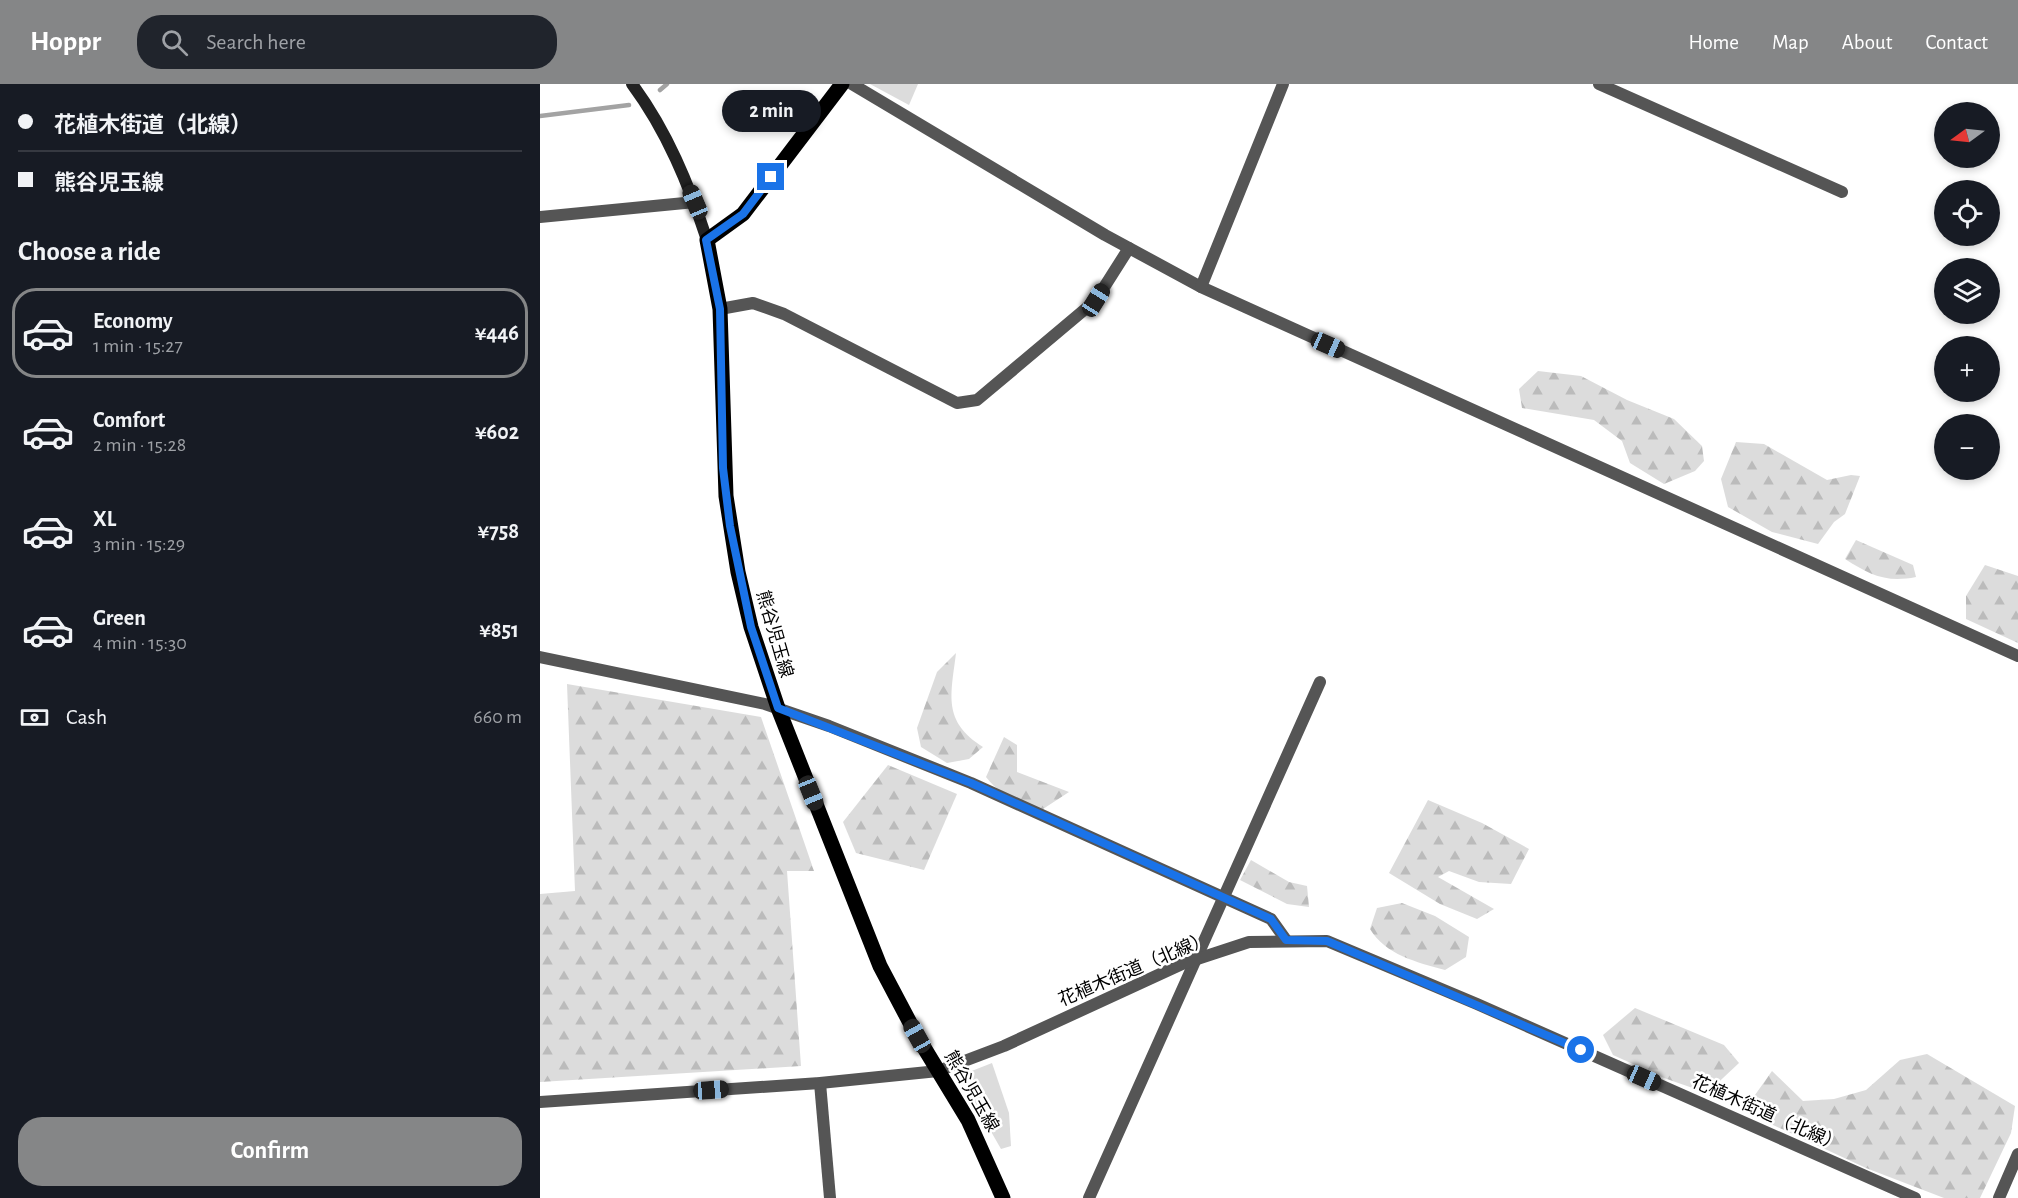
<!DOCTYPE html>
<html lang="en">
<head>
<meta charset="utf-8">
<style>
  :root { --surface:#171b24; --page:#20242c; --text:#f1f3f6; --muted:#9ea1a6; --line:#363941; --accent:#858687 }
  body { margin:0; font-family:"Alegreya Sans","Noto Sans JP",sans-serif; background:var(--page); color:var(--text); height:100vh; display:flex; flex-direction:column; font-size:22px; white-space:nowrap }
  * { box-sizing:border-box; margin:0 }
  p { font-size:20px; color:var(--muted) }
  .icon { flex:none; width:33px; height:33px; fill:none; stroke:currentColor; stroke-width:2; stroke-linecap:round; stroke-linejoin:round }
  .map { position:relative; flex:1; overflow:hidden }
  .details { display:flex; flex-direction:column; background:var(--surface); width:540px }
  .details>* { flex:none }
  .hud { display:grid; align-content:center; height:132px; padding:0 18px; background:var(--surface) }
  .needle { width:39px; rotate:255deg }
  .buttons { position:absolute; left:1394px; top:18px; display:grid; gap:12px }
  .buttons a { display:grid; place-items:center; width:66px; height:66px; border-radius:50%; background:var(--surface); box-shadow:0 3px 9px #0003; font-size:30px }
  .end { position:absolute; width:27px; height:27px; margin:-14px; border:8px solid #1a73e8; background:#fff; box-shadow:0 0 0 3px #fff }
  .from { border-radius:50% }
  .bubble { position:absolute; height:42px; border-radius:21px; background:var(--surface); box-shadow:0 3px 9px #0003; font-size:20px; font-weight:700; line-height:42px; text-align:center }
  .car { position:absolute; width:18px; height:36px; margin:-18px -9px; border-radius:8px; box-shadow:0 0 4px 2px #0007; background:linear-gradient(#222 24%,#8ab4d8 0 40%,#222 0 76%,#8ab4d8 0 86%,#222 0) }
  .hud b { display:flex; align-items:center; gap:21px; height:57px; font-size:22px }
  .hud b+b { border-top:2px solid var(--line) }
  .hud i { width:15px; height:15px; background:var(--text) }
  ul { padding:0; list-style:none }
  li { display:flex; align-items:center; gap:18px; height:90px; margin:0 12px 9px; padding:0 6px; border:3px solid transparent; border-radius:24px }
  li div { flex:1 }
  li b { display:block; font-size:22px }
  li em { font-style:normal; font-weight:700 }
  li.selected { border-color:var(--accent) }
  li>.icon { width:54px; height:54px; stroke-width:1.5 }
  h2 { padding:0 18px; font-size:27px; line-height:72px }
  .pay { display:flex; align-items:center; gap:15px; height:66px; padding:0 18px; font-size:22px }
  .pay p { margin-inline-start:auto }
  .button { display:flex; gap:12px; margin-top:auto; padding:12px 18px }
  .button a { flex:1; height:69px; border-radius:24px; background:var(--accent); color:#fff; font-size:24px; font-weight:700; line-height:69px; text-align:center }
  header { display:flex; align-items:center; gap:36px; box-sizing:border-box; height:84px; padding:0 30px; background:var(--accent); color:#fff }
  header strong { font-size:28px }
  nav { display:flex; gap:33px; margin-inline-start:auto; font-size:21px }
  .search { width:420px; height:54px; background:var(--page); display:flex; align-items:center; gap:15px; box-sizing:border-box; padding:0 21px; border-radius:24px; color:var(--muted); font-size:22px }
  main { display:flex; flex:1; min-height:0 }
  .map>svg:first-child { display:block }
  .green { fill:#dcdcdc }
  .forest { fill:url(#forest-firs) }
  .lines { fill:none; stroke-linecap:round; stroke-linejoin:round }
  .stream { stroke:#a3a3a3; stroke-width:4.5 }
  .minor { stroke:#555; stroke-width:12 }
  .tertiary { stroke:#555; stroke-width:12 }
  .secondary { stroke:#222; stroke-width:12 }
  .primary { stroke:#000; stroke-width:15 }
  .route { stroke:#1a73e8; stroke-width:8 }
  .labels { text-anchor:middle; stroke-width:5; stroke-linejoin:round; paint-order:stroke }
  .street-label { font-size:18px; fill:#000; stroke:#fff }
</style>
</head>
<body>
<header>
<strong>Hoppr</strong>
<div class="search"><svg class="icon" aria-label="search" viewBox="0 0 24 24"><circle cx="10" cy="10" r="6"/><path d="M15 15l6 6"/></svg>Search here</div>
<nav><a>Home</a><a>Map</a><a>About</a><a>Contact</a></nav>
</header>
<main>
<section class="details">
<div class="hud">
<b><i class="from"></i>花植木街道（北線）</b>
<b><i></i>熊谷児玉線</b>
</div>
<h2>Choose a ride</h2>
<ul>
<li class="selected"><svg class="icon" aria-label="car" viewBox="0 0 24 24"><path d="M5 17H2v-5l4-1 3-4h7l3 4 3 1v5h-3M9 17h6M6 11h13"/><circle cx="7" cy="17" r="2"/><circle cx="17" cy="17" r="2"/></svg><div><b>Economy</b><p>1 min · 15:27</p></div><em>¥446</em></li>
<li><svg class="icon" aria-label="car" viewBox="0 0 24 24"><path d="M5 17H2v-5l4-1 3-4h7l3 4 3 1v5h-3M9 17h6M6 11h13"/><circle cx="7" cy="17" r="2"/><circle cx="17" cy="17" r="2"/></svg><div><b>Comfort</b><p>2 min · 15:28</p></div><em>¥602</em></li>
<li><svg class="icon" aria-label="car" viewBox="0 0 24 24"><path d="M5 17H2v-5l4-1 3-4h7l3 4 3 1v5h-3M9 17h6M6 11h13"/><circle cx="7" cy="17" r="2"/><circle cx="17" cy="17" r="2"/></svg><div><b>XL</b><p>3 min · 15:29</p></div><em>¥758</em></li>
<li><svg class="icon" aria-label="car" viewBox="0 0 24 24"><path d="M5 17H2v-5l4-1 3-4h7l3 4 3 1v5h-3M9 17h6M6 11h13"/><circle cx="7" cy="17" r="2"/><circle cx="17" cy="17" r="2"/></svg><div><b>Green</b><p>4 min · 15:30</p></div><em>¥851</em></li>
</ul>
<div class="pay"><svg class="icon" aria-label="cash" viewBox="0 0 24 24"><path d="M3 7h18v10H3z"/><circle cx="12" cy="12" r="2"/></svg>Cash<p>660 m</p></div>
<div class="button"><a>Confirm</a></div>
</section>
<div class="map">
<svg width="1478" height="1114" viewBox="0 0 1478 1114">
  <defs>
    <pattern id="forest-firs" width="22" height="20" patternUnits="userSpaceOnUse" patternTransform="scale(1.5)"><rect width="22" height="20" fill="#dcdcdc"/><path d="M5 1l3.5 6h-7zM16 11l3.5 6h-7z" fill="#bbb"/></pattern>
  </defs>
  <rect width="100%" height="100%" fill="#fff"/>
  <g class="green">
    <path d="M330 0H378L369 21Z"/>
    <path d="M452 979 469 1029 471 1062 461 1065 425 1002 424 990Z"/>
  </g>
  <g class="forest">
    <path d="M998 287 1041 292 1087 316 1134 335 1162 362 1164 377 1155 387 1124 400 1090 379 1082 357 1054 336 982 324 979 305Z"/>
    <path d="M1196 358 1224 360 1287 396 1311 391 1320 392 1305 430 1294 438 1278 460 1232 448 1188 423 1181 395Z"/>
    <path d="M1316 456 1373 481 1376 493C1346 499 1330 491 1305 475Z"/>
    <path d="M1445 481 1478 492V559L1426 535V512Z"/>
    <path d="M416 569C411 611 402 637 443 663L429 675 407 679 381 663 377 644 397 588Z"/>
    <path d="M27 600 221 633 274 787H247L261 982 0 998V810L35 807Z"/>
    <path d="M464 653 477 661V688L529 708 503 725C477 719 463 714 446 693Z"/>
    <path d="M348 681 417 710 384 786 316 769 303 738Z"/>
    <path d="M888 716 942 739 989 765 971 800 939 798 909 787 898 793 954 825 937 835 900 820 849 789Z"/>
    <path d="M711 776 749 798 767 802 769 823 747 820 700 796Z"/>
    <path d="M862 819 895 832 929 853 926 873 905 886C876 878 846 871 830 845L837 824Z"/>
    <path d="M1095 924 1184 961 1199 979 1167 1009 1124 994 1073 971 1063 951Z"/>
    <path d="M1387 970 1475 1022 1471 1049 1440 1114H1404L1326 1084 1233 1041 1210 1018 1232 987 1263 1017 1294 1015 1326 1006 1360 976Z"/>
  </g>
  <g class="lines">
    <g class="stream">
      <path d="M120 6 127 0"/>
      <path d="M0 32 89 21"/>
    </g>
    <g class="minor">
      <path d="M312 0 565 151 661 203 1478 572"/>
      <path d="M1059 0 1302 108"/>
      <path d="M0 133 155 118"/>
      <path d="M661 203 743 0"/>
      <path d="M180 225 213 219 244 230 417 319 437 316 556 216 589 164"/>
      <path d="M0 573 225 620 289 642 431 699 731 835 746 856"/>
      <path d="M280 999 290 1114"/>
      <path d="M549 1114 780 598"/>
    </g>
    <g class="tertiary">
      <path d="M0 1018 280 999 398 987 464 962 642 880 709 858 787 857 937 920 1375 1114"/>
      <path d="M1459 1114 1478 1070"/>
    </g>
    <path class="secondary" d="M92 0C127 47 149 101 167 156"/>
    <path class="primary" d="M302 0 203 130 167 156 180 225 186 412 198 488 211 543 238 624 340 882 377 952 428 1036 463 1114"/>
  </g>
  <g class="lines">
    <path class="route" d="M231 93 203 130 166 156 180 225 183 384 190 442 211 543 238 624 431 699 731 835 746 856 787 857 1041 966"/>
  </g>
  <g class="labels">
    <g class="street-label">
      <text transform="translate(235 550) rotate(74)" y="6">熊谷児玉線</text>
      <text transform="translate(594 885) rotate(-23)" y="6">花植木街道（北線）</text>
      <text transform="translate(432 1007) rotate(60)" y="6">熊谷児玉線</text>
      <text transform="translate(1227 1029) rotate(24)" y="6">花植木街道（北線）</text>
    </g>
  </g>
</svg>
<div class="buttons">
<a><svg class="needle" viewBox="-14 -14 28 28"><path d="M0-13l5 13h-10z" fill="#e53935"/><path d="M0 13l5-13h-10z" fill="#9ea1a6"/></svg></a>
<a><svg class="icon" aria-label="locate" viewBox="0 0 24 24"><circle cx="12" cy="12" r="6"/><path d="M12 2v4M12 18v4M2 12h4M18 12h4"/></svg></a>
<a><svg class="icon" aria-label="layers" viewBox="0 0 24 24"><path d="M12 4l9 5-9 5-9-5zM3 14l9 5 9-5"/></svg></a>
<a>+</a>
<a>−</a>
</div>
<i class="end from" style="left:1041px;top:966px"></i>
<i class="end" style="left:231px;top:93px"></i>
<div class="bubble" style="left:182px;top:6px;width:99px">2 min</div>
<i class="car" style="left:155px;top:118px;rotate:337deg"></i>
<i class="car" style="left:556px;top:216px;rotate:32deg"></i>
<i class="car" style="left:788px;top:261px;rotate:114deg"></i>
<i class="car" style="left:271px;top:709px;rotate:158deg"></i>
<i class="car" style="left:377px;top:952px;rotate:331deg"></i>
<i class="car" style="left:1104px;top:994px;rotate:114deg"></i>
<i class="car" style="left:171px;top:1006px;rotate:86deg"></i>
</div>
</main>
</body>
</html>
